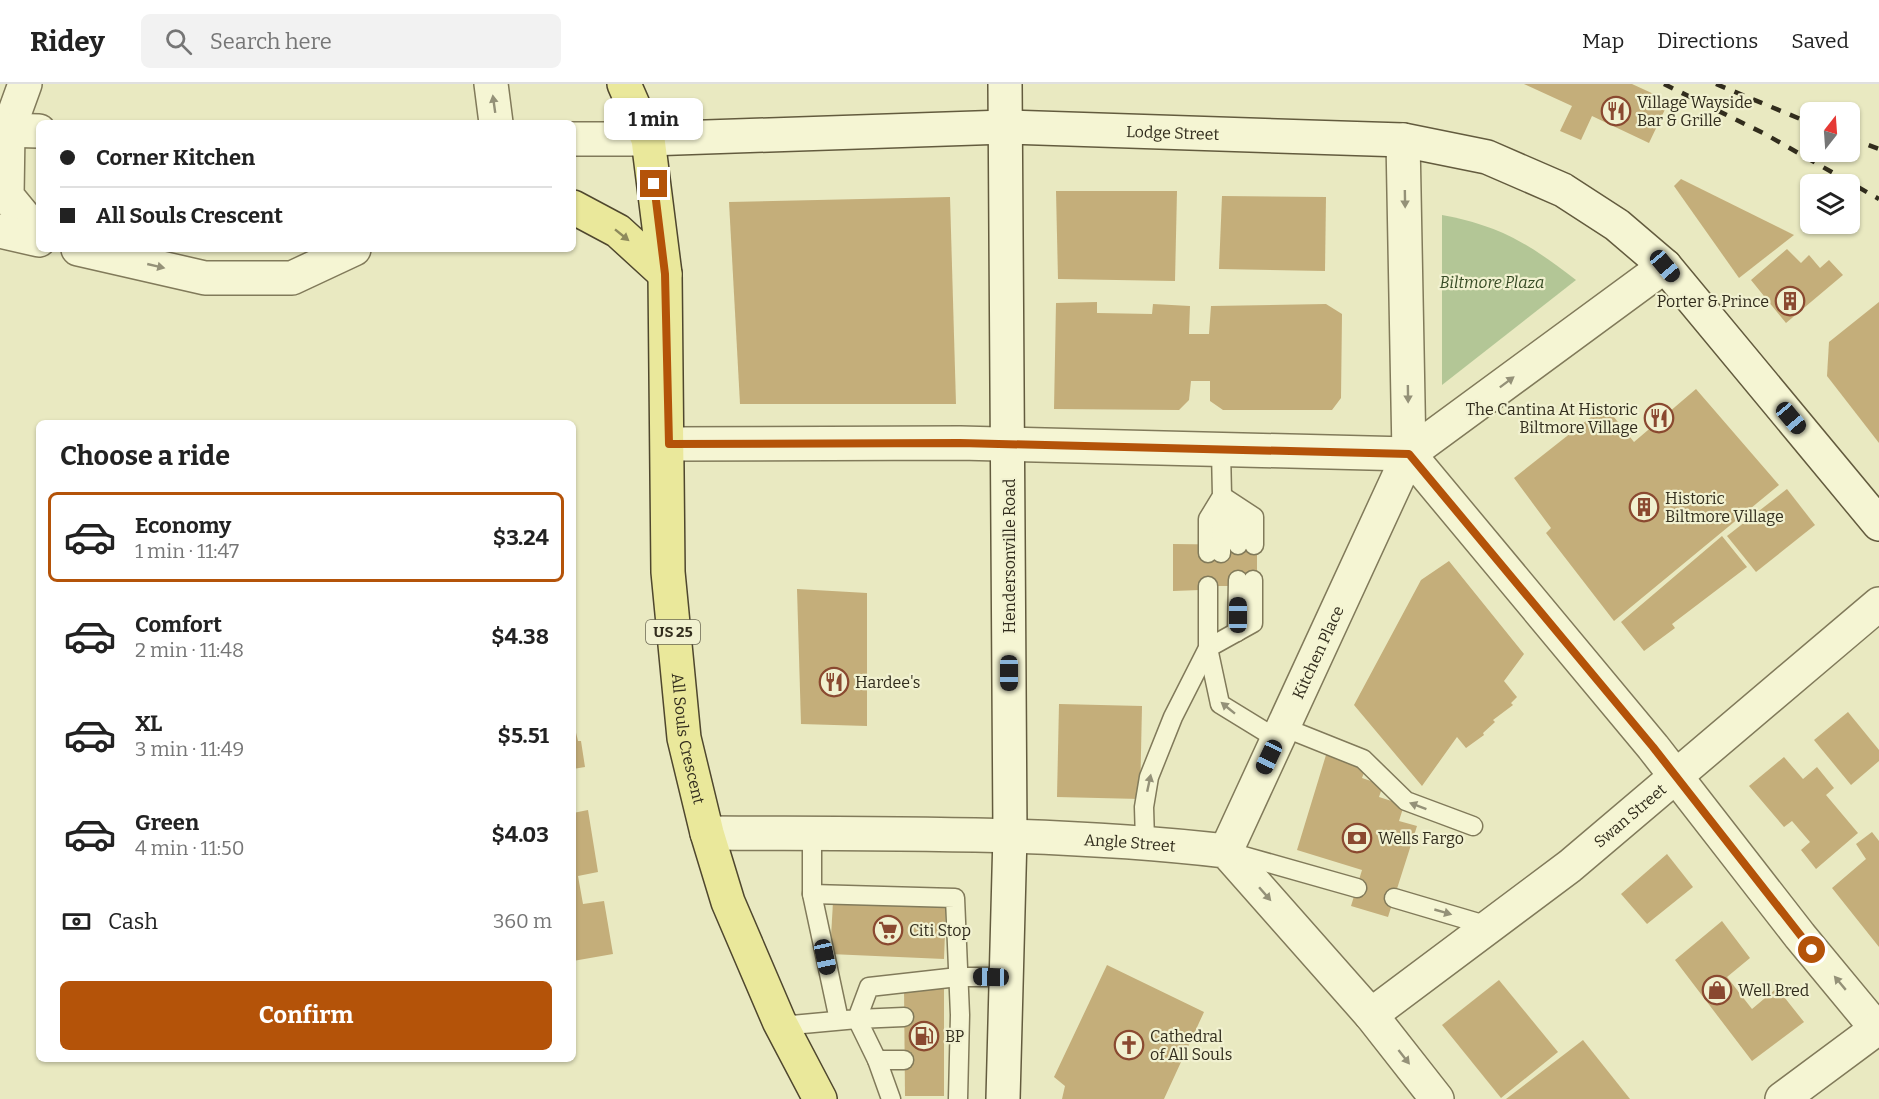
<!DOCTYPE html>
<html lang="en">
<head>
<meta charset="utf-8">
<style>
  :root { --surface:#fff; --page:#f2f2f2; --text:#222; --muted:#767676; --line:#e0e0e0; --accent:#b45309 }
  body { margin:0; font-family:Bitter,serif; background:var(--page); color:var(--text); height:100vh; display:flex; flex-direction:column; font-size:22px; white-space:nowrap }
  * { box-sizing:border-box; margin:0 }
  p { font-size:20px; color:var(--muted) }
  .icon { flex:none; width:33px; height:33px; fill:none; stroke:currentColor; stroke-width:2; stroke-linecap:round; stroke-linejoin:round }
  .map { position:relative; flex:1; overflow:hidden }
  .panel { position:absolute; left:36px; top:336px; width:540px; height:642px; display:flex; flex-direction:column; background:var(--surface); border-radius:9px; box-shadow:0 2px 4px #0004 }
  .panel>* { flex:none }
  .guide { position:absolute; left:36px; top:36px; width:540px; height:132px; border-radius:9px; box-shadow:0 2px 4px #0004; display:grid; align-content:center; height:132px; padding:0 24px; background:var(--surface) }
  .needle { width:39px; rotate:17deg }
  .fabs { position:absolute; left:1800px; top:18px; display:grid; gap:12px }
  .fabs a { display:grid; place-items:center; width:60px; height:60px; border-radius:9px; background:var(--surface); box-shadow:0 2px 4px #0004; font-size:30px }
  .end { position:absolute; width:27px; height:27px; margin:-14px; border:8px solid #b45309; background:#fff; box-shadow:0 0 0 3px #fff }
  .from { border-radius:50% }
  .bubble { position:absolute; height:42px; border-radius:9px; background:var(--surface); box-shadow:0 2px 4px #0004; font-size:20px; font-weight:700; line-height:42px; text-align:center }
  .car { position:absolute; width:18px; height:36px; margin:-18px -9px; border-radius:8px; box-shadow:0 0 4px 2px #0007; background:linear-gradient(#222 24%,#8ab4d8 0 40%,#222 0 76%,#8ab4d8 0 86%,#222 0) }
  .guide b { display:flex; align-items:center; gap:21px; height:57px; font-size:22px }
  .guide b+b { border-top:2px solid var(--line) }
  .guide i { width:15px; height:15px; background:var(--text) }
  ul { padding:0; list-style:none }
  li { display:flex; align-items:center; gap:18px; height:90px; margin:0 12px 9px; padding:0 12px; border:3px solid transparent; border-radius:9px }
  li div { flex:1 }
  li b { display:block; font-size:22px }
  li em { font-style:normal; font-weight:700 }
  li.selected { border-color:var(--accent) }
  li>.icon { width:54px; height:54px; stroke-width:1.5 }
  h2 { padding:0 24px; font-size:27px; line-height:72px }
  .pay { display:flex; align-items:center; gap:15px; height:66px; padding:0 24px; font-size:22px }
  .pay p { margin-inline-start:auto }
  .primary-button { display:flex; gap:12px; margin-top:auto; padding:12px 24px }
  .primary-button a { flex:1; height:69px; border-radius:9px; background:var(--accent); color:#fff; font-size:24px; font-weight:700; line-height:69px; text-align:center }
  header { display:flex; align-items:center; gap:36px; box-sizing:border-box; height:84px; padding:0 30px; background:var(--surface); border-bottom:2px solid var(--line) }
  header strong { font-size:28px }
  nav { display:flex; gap:33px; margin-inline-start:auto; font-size:21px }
  .search { width:420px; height:54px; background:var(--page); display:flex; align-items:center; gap:15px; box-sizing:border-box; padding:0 21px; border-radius:9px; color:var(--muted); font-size:22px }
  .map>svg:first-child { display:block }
  .green { fill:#b3c696 }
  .building { fill:#c4ae7a }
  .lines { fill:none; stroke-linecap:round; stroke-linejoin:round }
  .service-casing { stroke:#817a5a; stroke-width:21 }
  .minor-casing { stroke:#817a5a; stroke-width:36 }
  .secondary-casing { stroke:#635b3e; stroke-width:36 }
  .primary-casing { stroke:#4f472e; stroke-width:36 }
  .service { stroke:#f5f5d3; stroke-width:18 }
  .minor { stroke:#f5f5d3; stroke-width:33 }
  .secondary { stroke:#f5f5d3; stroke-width:33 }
  .primary { stroke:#eae89b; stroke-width:33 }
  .rail { stroke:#322d1d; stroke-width:4.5; stroke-dasharray:10 10; stroke-linecap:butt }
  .oneway { fill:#949178 }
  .oneway2 { fill:#8e8a5c }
  .route { stroke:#b45309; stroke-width:8 }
  .labels { text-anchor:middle; stroke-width:4.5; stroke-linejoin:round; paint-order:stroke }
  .shield { fill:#f1f1d0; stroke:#6b6853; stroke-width:1.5 }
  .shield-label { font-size:15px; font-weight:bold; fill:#322d1d }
  .poi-label { font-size:16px; fill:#322d1d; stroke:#f1f1d0; text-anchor:start }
  .street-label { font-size:16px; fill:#322d1d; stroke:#f1f1d0 }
  .park-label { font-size:16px; font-style:italic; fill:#384c26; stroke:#f1f1d0 }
</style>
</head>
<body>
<header>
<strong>Ridey</strong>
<div class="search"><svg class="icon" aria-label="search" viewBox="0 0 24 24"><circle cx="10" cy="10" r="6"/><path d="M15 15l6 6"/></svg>Search here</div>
<nav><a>Map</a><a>Directions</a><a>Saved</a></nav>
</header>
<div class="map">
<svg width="1879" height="1015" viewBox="0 0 1879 1015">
  <rect width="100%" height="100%" fill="#e9e9c1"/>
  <path class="green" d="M1442 131C1501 142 1529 160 1576 196L1442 301Z"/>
  <g class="building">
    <path d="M1524 0H1632L1669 17 1649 59 1592 32 1581 56 1560 47 1572 22Z"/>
    <path d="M1681 95 1794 151 1739 194 1674 102Z"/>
    <path d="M1056 107H1177L1175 197 1058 195Z"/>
    <path d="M1222 112 1326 113 1325 187 1219 185Z"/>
    <path d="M950 113 956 320H740L729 118Z"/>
    <path d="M1787 165 1801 179 1809 171 1820 184 1829 176 1843 191 1786 239 1751 196Z"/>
    <path d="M1097 218V229L1152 230 1153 220 1190 222 1189 250H1209L1211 222 1326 220 1342 230 1341 314 1332 326H1223L1210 317V297H1191L1189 316 1179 326 1054 325 1056 219Z"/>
    <path d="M1879 218V359L1827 292 1829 258Z"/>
    <path d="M1696 305 1779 401 1614 537 1546 449 1551 444 1514 394 1605 322 1634 358Z"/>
    <path d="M1787 405 1815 441 1756 488 1727 452Z"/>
    <path d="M1722 452 1747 483 1672 540 1675 544 1644 567 1621 538Z"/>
    <path d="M1173 460 1257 461V496L1233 502H1200V506L1173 507Z"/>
    <path d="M1449 477 1524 570 1504 597 1517 613 1511 619 1513 621 1493 636 1495 638 1483 649 1484 651 1466 664 1457 653 1422 702 1354 621 1421 496Z"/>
    <path d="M797 505 867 509V642L801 640Z"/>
    <path d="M1059 620 1142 622 1140 715 1057 713Z"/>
    <path d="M1848 628 1879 666V677L1851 701 1814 656Z"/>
    <path d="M573 636 578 657H581L585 683 573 685Z"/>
    <path d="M1326 671 1366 683 1362 694 1383 701 1379 713 1404 721 1399 737 1417 742 1388 833 1351 822 1362 786 1297 766Z"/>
    <path d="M1784 673 1803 695 1817 683 1834 704 1826 711 1858 749 1816 785 1801 766 1810 758 1792 737 1784 743 1749 702Z"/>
    <path d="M588 726 598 788 578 792 583 820 604 817 613 870 573 877V729Z"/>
    <path d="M1872 748 1879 757V863L1832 804 1866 775 1856 760Z"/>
    <path d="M1667 770 1693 803 1647 840 1621 810Z"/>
    <path d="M833 818 946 823 944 875 830 870Z"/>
    <path d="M1722 837 1750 874 1727 893 1752 925 1777 904 1804 938 1752 977 1675 876Z"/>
    <path d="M1107 881 1204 928 1164 1015H1062L1065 1002 1054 993Z"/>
    <path d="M1499 896 1558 968 1501 1014 1442 941Z"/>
    <path d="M904 902 944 903V1012H905Z"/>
    <path d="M1583 956 1630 1015H1506Z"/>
  </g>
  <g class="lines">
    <g class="service-casing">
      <g id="service">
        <path d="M1222 412 1254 433V461"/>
        <path d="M1227 418 1238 435V461"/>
        <path d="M1208 469V435L1222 412 1221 366"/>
        <path d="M1221 469 1222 414"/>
        <path d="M1253 496V539L1208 564 1220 620 1277 655"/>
        <path d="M1237 548 1238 496"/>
        <path d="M1283 643 1363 675 1406 717 1473 742"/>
        <path d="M812 750V810L839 936"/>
        <path d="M1145 757 1144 723 1149 693 1173 633 1208 564V502"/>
        <path d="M1233 769 1357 804"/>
        <path d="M812 810 955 814 960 931 958 1015"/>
        <path d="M1394 814 1492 843"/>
        <path d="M781 942 857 935 869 903 958 893H1007"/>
        <path d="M877 976H904"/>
        <path d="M891 1015 877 976 857 935 904 933"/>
      </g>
    </g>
    <g class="minor-casing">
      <g id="minor">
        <path d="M25 0 8 47 7 112 39 151"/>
        <path d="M491 0 496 39"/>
        <path d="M0 46 39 47"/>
        <path d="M573 55H648"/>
        <path d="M0 147 39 156"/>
        <path d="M78 165 205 194H292L354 165"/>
        <path d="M669 360 960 359 1409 370 1653 663 1800 852 1877 945"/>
        <path d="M1409 370 1665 182"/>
        <path id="s1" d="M707 749C880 750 1054 747 1226 767L1371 931 1437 1015"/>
        <path id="s2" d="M1226 767 1409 370 1403 56"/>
        <path id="s3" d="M1371 931 1570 782 1879 520"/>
        <path d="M1782 1015 1879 943"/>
      </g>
    </g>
    <g class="secondary-casing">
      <g id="secondary">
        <path id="s4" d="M648 55 1005 43 1403 56 1487 73 1563 106 1617 141 1665 182 1879 440"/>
        <path d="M1003 1015 1010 751 1005 0"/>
      </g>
    </g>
    <g class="primary-casing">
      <g id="primary">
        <path id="s5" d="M624 0 648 55 665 190 668 488 684 654 707 749 728 818 779 937 820 1015"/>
        <path d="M573 123 618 147 665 190"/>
      </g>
    </g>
    <use href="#service" class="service"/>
    <use href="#minor" class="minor"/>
    <use href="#secondary" class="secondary"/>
    <use href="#primary" class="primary"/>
    <g class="rail">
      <path d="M1664 0 1765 50 1879 115"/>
      <path d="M1716 0 1810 39"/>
      <path d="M1850 54 1879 65"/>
    </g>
  </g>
  <defs><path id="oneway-solid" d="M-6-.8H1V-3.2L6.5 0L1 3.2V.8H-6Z" transform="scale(1.5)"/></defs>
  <g class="oneway">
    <use href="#oneway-solid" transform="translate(494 20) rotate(-98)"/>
    <use href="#oneway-solid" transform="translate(1405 115) rotate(89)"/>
    <use href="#oneway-solid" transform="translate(156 182) rotate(13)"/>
    <use href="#oneway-solid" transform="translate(1507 298) rotate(-37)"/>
    <use href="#oneway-solid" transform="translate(1408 310) rotate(89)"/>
    <use href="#oneway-solid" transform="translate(1228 624) rotate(-141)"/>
    <use href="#oneway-solid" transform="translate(1149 699) rotate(-78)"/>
    <use href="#oneway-solid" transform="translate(1418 722) rotate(-159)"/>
    <use href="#oneway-solid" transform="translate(1265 810) rotate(49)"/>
    <use href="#oneway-solid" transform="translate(1443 828) rotate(16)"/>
    <use href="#oneway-solid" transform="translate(1840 899) rotate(-130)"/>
    <use href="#oneway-solid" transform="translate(1404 973) rotate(52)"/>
  </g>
  <use class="oneway2" href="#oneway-solid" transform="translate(622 151) rotate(39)"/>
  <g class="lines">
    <path class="route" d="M654 100 665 190 669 360 960 359 1409 370 1653 663 1812 866"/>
  </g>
  <defs>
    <g id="restaurant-ring" transform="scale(1.5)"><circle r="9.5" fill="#f1f1d0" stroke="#8a4930" stroke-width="1.5"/><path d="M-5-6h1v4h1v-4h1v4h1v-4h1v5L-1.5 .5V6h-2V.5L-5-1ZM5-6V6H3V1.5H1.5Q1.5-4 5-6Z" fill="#8a4930"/></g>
    <g id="building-ring" transform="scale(1.5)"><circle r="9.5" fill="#f1f1d0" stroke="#8a4930" stroke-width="1.5"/><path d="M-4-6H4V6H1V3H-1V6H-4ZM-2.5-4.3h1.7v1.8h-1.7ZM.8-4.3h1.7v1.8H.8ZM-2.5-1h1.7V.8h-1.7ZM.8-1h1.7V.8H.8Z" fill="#8a4930"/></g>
    <g id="bank-ring" transform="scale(1.5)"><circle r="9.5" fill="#f1f1d0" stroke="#8a4930" stroke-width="1.5"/><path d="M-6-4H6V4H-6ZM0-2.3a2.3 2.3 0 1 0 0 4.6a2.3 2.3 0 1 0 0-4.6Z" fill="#8a4930"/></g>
    <g id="supermarket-ring" transform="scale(1.5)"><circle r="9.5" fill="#f1f1d0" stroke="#8a4930" stroke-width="1.5"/><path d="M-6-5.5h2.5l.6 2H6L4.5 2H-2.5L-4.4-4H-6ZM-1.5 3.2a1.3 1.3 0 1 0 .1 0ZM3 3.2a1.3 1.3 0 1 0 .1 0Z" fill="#8a4930"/></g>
    <g id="shop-ring" transform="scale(1.5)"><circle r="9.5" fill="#f1f1d0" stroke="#8a4930" stroke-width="1.5"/><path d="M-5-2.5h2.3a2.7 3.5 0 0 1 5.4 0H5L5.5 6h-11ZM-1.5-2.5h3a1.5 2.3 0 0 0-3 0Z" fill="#8a4930"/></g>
    <g id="fuel-ring" transform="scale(1.5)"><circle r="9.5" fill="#f1f1d0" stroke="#8a4930" stroke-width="1.5"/><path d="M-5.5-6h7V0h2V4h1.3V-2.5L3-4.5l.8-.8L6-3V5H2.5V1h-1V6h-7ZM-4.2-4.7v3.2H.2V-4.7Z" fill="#8a4930"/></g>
    <g id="church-ring" transform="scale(1.5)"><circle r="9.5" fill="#f1f1d0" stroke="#8a4930" stroke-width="1.5"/><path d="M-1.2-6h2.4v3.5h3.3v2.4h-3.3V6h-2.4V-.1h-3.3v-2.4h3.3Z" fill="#8a4930"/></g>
  </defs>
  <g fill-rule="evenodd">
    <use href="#restaurant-ring" x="1616" y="27"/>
    <use href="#building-ring" x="1790" y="217"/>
    <use href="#restaurant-ring" x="1659" y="334"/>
    <use href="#building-ring" x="1644" y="423"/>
    <use href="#restaurant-ring" x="834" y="598"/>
    <use href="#bank-ring" x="1357" y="754"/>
    <use href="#supermarket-ring" x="888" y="846"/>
    <use href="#shop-ring" x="1717" y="906"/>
    <use href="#fuel-ring" x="924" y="952"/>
    <use href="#church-ring" x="1129" y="961"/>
  </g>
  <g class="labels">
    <rect class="shield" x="646" y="536" width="54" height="24" rx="4.5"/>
    <g class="shield-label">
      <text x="673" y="553">US 25</text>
    </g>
    <g class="poi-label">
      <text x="1637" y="24">Village Wayside<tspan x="1637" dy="18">Bar &amp; Grille</tspan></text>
      <text x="1769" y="223" text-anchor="end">Porter &amp; Prince</text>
      <text x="1638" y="331" text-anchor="end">The Cantina At Historic<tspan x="1638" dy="18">Biltmore Village</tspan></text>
      <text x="1665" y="420">Historic<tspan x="1665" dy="18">Biltmore Village</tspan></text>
      <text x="855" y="604">Hardee's</text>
      <text x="1378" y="760">Wells Fargo</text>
      <text x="909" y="852">Citi Stop</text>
      <text x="1738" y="912">Well Bred</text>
      <text x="945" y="958">BP</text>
      <text x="1150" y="958">Cathedral<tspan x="1150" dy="18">of All Souls</tspan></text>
    </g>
    <g class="street-label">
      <text dy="6" stroke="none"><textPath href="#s4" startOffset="525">Lodge Street</textPath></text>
      <text transform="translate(1009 472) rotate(-90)" y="6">Hendersonville Road</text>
      <text dy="6" stroke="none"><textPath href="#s2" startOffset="219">Kitchen Place</textPath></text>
      <text dy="6" stroke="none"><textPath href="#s5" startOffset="662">All Souls Crescent</textPath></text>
      <text dy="6" stroke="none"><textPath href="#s3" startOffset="327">Swan Street</textPath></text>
      <text dy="6" stroke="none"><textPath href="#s1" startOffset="423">Angle Street</textPath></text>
    </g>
    <g class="park-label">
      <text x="1492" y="204">Biltmore Plaza</text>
    </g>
  </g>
</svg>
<div class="fabs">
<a><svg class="needle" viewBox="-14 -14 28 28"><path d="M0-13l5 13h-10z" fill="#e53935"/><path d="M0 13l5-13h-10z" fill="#767676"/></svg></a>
<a><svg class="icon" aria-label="layers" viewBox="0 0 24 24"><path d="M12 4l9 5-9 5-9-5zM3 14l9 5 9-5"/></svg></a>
</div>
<i class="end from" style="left:1812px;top:866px"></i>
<i class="end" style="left:654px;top:100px"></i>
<div class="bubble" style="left:604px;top:14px;width:99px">1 min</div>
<i class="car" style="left:1665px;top:182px;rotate:140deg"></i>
<i class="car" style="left:1791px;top:334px;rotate:140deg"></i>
<i class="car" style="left:1238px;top:531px;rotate:0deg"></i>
<i class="car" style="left:1009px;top:589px;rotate:180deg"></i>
<i class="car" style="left:1269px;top:673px;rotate:205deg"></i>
<i class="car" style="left:825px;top:873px;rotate:168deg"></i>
<i class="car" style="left:991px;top:893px;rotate:271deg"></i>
<div class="guide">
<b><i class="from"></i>Corner Kitchen</b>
<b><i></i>All Souls Crescent</b>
</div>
<section class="panel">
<h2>Choose a ride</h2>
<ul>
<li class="selected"><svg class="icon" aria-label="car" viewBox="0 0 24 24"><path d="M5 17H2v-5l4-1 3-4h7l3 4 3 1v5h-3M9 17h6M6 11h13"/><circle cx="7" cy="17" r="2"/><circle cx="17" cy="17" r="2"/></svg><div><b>Economy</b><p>1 min · 11:47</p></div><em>$3.24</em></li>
<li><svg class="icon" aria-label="car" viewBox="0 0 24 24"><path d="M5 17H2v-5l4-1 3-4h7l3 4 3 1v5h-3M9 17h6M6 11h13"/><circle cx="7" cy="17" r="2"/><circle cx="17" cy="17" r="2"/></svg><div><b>Comfort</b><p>2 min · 11:48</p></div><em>$4.38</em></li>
<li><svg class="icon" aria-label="car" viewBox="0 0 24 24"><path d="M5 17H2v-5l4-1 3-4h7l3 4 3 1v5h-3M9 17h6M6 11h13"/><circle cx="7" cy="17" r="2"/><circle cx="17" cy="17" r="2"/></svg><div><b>XL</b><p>3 min · 11:49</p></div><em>$5.51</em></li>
<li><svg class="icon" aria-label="car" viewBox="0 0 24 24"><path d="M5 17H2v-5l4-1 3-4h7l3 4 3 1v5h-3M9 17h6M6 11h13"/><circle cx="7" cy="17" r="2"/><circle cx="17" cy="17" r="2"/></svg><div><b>Green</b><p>4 min · 11:50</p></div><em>$4.03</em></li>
</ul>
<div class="pay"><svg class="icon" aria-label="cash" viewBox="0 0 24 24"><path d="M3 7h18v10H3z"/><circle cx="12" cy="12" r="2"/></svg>Cash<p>360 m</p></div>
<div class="primary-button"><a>Confirm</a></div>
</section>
</div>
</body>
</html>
